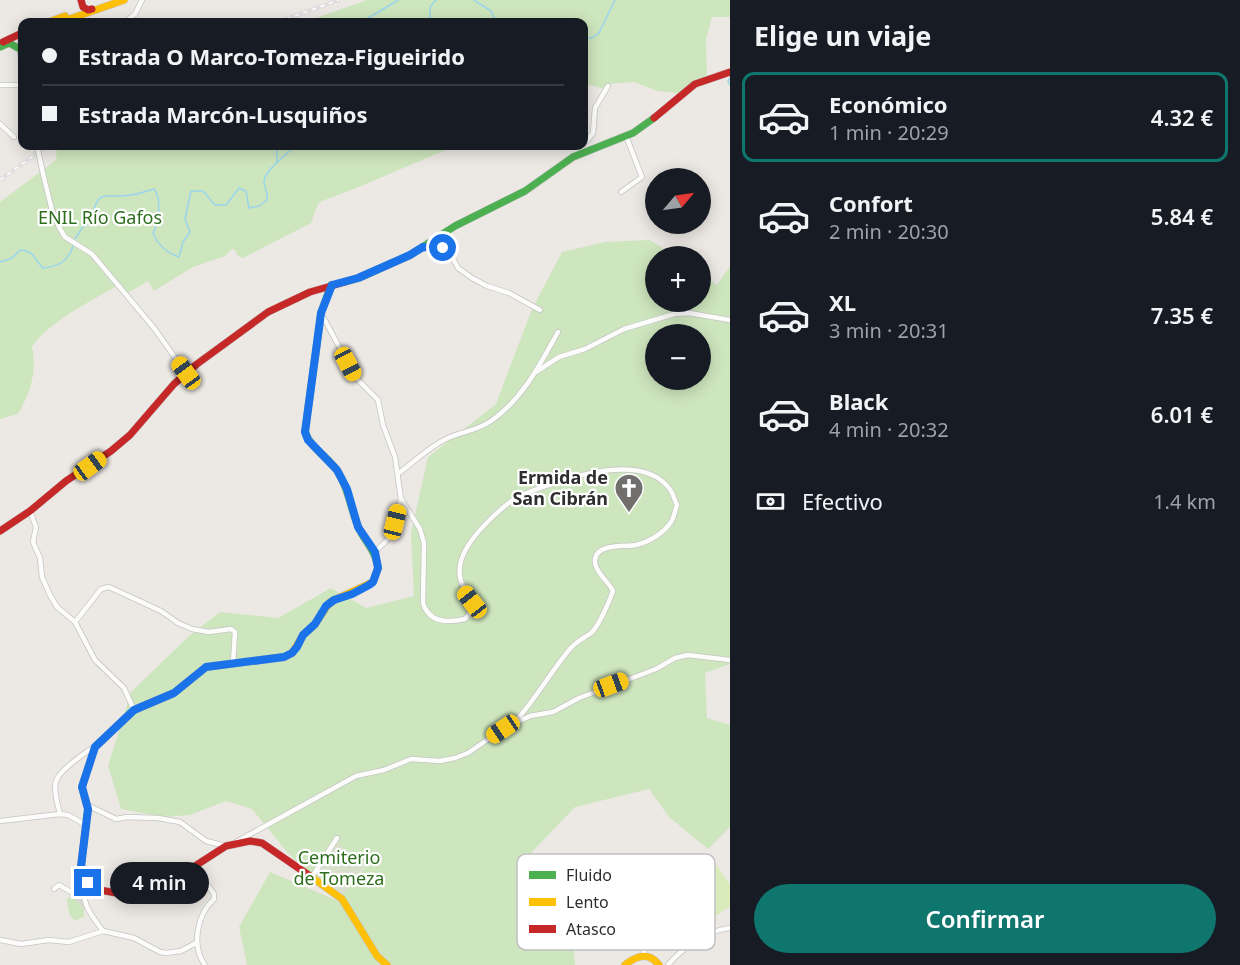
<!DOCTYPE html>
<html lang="es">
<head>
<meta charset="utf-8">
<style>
  :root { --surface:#171b24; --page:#242831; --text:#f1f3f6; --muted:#9ea1a6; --line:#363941; --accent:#0f766e }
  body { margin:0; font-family:"Noto Sans",sans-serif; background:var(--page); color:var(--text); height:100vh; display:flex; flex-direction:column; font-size:22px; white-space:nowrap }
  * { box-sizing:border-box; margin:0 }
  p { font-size:20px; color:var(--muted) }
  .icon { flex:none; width:33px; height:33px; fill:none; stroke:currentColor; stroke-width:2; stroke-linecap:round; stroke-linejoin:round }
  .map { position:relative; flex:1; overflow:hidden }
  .side { display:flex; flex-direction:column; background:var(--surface); width:510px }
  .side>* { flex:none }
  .top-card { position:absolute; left:18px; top:18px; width:570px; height:132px; border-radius:12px; box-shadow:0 3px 15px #0003; display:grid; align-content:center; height:132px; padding:0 24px; background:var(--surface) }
  .needle { width:39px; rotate:61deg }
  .fabs { position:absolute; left:645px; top:168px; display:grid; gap:12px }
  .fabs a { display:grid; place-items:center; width:66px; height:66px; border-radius:50%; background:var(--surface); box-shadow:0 3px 15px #0003; font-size:30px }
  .end { position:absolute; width:27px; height:27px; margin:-14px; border:8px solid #1a73e8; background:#fff; box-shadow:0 0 0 3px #fff }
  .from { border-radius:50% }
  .bubble { position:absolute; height:42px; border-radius:21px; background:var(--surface); box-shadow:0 3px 15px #0003; font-size:20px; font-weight:600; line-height:42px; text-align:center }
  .car { position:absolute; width:18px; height:36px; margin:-18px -9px; border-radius:8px; box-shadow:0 0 4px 2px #0007; background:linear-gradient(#f5c518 24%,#345 0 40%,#f5c518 0 76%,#345 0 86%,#f5c518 0) }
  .top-card b { display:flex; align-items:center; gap:21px; height:57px; font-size:22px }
  .top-card b+b { border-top:2px solid var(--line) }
  .top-card i { width:15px; height:15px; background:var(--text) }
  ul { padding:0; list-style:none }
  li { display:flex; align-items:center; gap:18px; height:90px; margin:0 12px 9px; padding:0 12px; border:3px solid transparent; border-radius:12px }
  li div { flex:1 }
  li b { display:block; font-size:22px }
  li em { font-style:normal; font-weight:600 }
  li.active { border-color:var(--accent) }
  li>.icon { width:54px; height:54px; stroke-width:1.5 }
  h2 { padding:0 24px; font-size:27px; line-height:72px }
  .pay { display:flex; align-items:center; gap:15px; height:66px; padding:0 24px; font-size:22px }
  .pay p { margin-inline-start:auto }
  .button { display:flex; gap:12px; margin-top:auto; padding:12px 24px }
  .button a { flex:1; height:69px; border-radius:36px; background:var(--accent); color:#fff; font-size:24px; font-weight:600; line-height:69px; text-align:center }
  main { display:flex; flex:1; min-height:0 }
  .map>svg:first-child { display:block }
  .green { fill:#cee6be; fill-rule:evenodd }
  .cemetery { fill:#d8e0cc }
  .pitch { fill:#d9eabb }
  .plaza { fill:#dad6d2 }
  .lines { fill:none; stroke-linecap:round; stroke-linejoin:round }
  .stream { stroke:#99d6ec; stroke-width:1.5 }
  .street-casing { stroke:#c5c4c5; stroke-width:6 }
  .fast-casing { stroke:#c5c4c5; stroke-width:8 }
  .slow-casing { stroke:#c5c4c5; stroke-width:8 }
  .jam-casing { stroke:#c5c4c5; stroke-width:8 }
  .street { stroke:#fcfcfb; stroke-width:4.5 }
  .fast { stroke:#4caf50; stroke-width:7 }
  .slow { stroke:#ffc107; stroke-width:7 }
  .jam { stroke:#c62828; stroke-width:7 }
  .rail-casing { stroke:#dfdfe1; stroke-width:4 }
  .rail { stroke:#fff; stroke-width:1.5; stroke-dasharray:4.5; stroke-linecap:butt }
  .street-bridge-casing { stroke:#c5c4c5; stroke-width:6; stroke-linecap:butt }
  .street-bridge { stroke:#fcfcfb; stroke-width:4.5 }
  .route { stroke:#1a73e8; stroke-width:8 }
  .labels { text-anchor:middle; stroke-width:4.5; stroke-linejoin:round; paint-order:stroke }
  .park-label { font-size:18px; fill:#2c6e1b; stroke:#fff }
  .poi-label { font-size:18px; font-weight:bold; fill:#2e2e2e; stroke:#fff; text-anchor:end }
  .key { fill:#fff; stroke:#c0c0c0; stroke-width:1.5 }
  .key-label { font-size:16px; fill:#2e2e2e }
</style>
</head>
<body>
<main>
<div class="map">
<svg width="730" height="965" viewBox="0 0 730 965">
  <rect width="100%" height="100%" fill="#ece8e4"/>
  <g class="green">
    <path d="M367 0H730V17H712L706 40 707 75 692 82 679 93 658 91 634 82 607 84 608 86H605L604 89 584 83V22H305Z"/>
    <path d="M62 146H455L354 189 322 201 318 204 311 223 243 258 238 256 235 250 232 249 225 256 193 267 154 291 148 281 126 294 119 287H115C91 301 47 323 32 347 37 372 31 392 18 414L0 419V202L56 160 57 149Z"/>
    <path d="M650 240 675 256H656V302H700L701 274 717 285 730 266V664L705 673 707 718 730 725V827L708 849 669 817 649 789 575 807 529 855 571 921 575 965H247L239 927 270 872 338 901 366 866 312 877 288 853 252 809 226 801 190 815 164 817 121 809 108 766 131 692 188 637 220 612 278 618 331 588 366 608 414 596 411 533 428 457 496 404 532 309 562 252 605 242ZM656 334H700V380H656Z"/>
    <path d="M73 896 84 909V917L74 921 69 913 67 899Z"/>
  </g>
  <path class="cemetery" d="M335 841 366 865 343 895 313 874Z"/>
  <path class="pitch" d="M716 864 730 885V906L682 940 657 905Z"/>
  <path class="plaza" d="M85 866 91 878 93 888 87 891 89 908 84 909 73 896 77 884 86 879Z"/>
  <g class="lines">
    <g class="stream">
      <path d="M474 0 491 11 496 22"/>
      <path d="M362 22 398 0"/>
      <path d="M430 22V7L436 0"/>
      <path d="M584 37 592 38 599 33 615 0"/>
      <path d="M730 78 728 81 730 85"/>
      <path d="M274 146 277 150V162"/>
      <path d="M75 239 82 228 91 222C98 185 103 200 131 195 139 194 146 191 154 189 162 199 159 223 153 233 158 245 167 253 179 257L183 242 190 232 185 219 191 191H203L215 205H226L239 188 246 191 249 208 259 206 267 200C268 190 265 190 264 182 263 172 288 153 295 146"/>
      <path d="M0 262 12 258 20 250C36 252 33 258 43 268 59 266 68 262 73 246"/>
    </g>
    <g class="street-casing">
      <g id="street">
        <path d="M125 22 135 14 142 0"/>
        <path d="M20 49 22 69"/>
        <path d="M0 85H22"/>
        <path d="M0 124 14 137"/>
        <path d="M584 144 593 133 595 108 608 86"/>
        <path d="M44 178 52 210 59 227 65 237 92 254 154 328 186 373"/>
        <path d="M621 192 642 177 626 136"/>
        <path d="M423 247 443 248 449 251 458 268 472 278 487 286 509 293 540 310"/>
        <path d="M321 313 356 378 378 400 383 425 395 457 401 499 389 538 375 552"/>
        <path d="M536 372 559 357 585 349 624 329 674 314 689 313 730 320"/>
        <path d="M399 473C414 462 430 446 448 438 462 432 478 430 491 421 523 399 540 364 558 332"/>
        <path d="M401 499 420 529 424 543 423 603C429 623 448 623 465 619L474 608C470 591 457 586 460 566 463 543 492 516 510 502 519 495 532 491 543 487 576 475 643 454 669 488 673 492 674 500 677 505 675 510 674 518 671 522 664 533 649 542 636 545 625 547 598 543 595 559 593 570 609 582 613 591 609 602 599 626 591 633 583 639 576 641 569 650 549 674 534 702 512 725"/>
        <path d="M30 511 36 527 33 542 40 558 42 577 50 595 57 607 75 622 95 660 124 688 134 710"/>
        <path d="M75 622 101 589 109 587 161 611 178 623 192 629 209 632 231 629 235 632 233 664"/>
        <path d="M87 805 116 819 127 817 158 818 180 822 206 841 226 846"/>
        <path d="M60 814C58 805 53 791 56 781 59 771 85 752 95 747"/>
        <path d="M0 821 60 814 68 815 86 825"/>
        <path d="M236 842 356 776 384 770 411 759 440 761 455 758 468 753 503 729 530 716 553 712 579 698 656 669 675 658 688 655 730 660"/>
        <path d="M312 877 337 838"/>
        <path d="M88 883C77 900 93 917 103 931"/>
        <path d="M164 886C178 889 193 881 207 884L214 894V899C197 914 191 946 205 965"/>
        <path d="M54 889 59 885 78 896H85"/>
        <path d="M601 897C599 941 609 934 645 943L644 955"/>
        <path d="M0 940 21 944 49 940 69 942 103 931 134 938 160 952 166 953 181 951 196 943"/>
        <path d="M668 965C682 948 708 930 730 928"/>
      </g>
    </g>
    <g class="fast-casing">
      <g id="fast">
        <path d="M0 47 9 43 20 49 22 41"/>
        <path d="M345 282 359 278 410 255 455 226 525 191 573 157 633 133 654 118"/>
        <path d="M331 285 321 313 305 432C311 449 329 457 338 472 349 489 350 508 358 526 363 540 374 548 377 563"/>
      </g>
    </g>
    <g class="slow-casing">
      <g id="slow">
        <path d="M49 22 65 16"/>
        <path d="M61 22 124 0"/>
        <path d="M86 802 82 787 95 747 134 710 174 693 206 667 284 657 292 653 303 635 315 624 330 602 373 582 378 568 377 563"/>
        <path d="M310 876 342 899 377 956 387 965"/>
        <path d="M625 965C637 955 649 952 659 965"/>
      </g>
    </g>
    <g class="jam-casing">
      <g id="jam">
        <path d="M81 0 83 7 88 10 92 9"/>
        <path d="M3 42 22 33"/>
        <path d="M654 118 695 84 730 72"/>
        <path d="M0 531 30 511 66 481 111 451 130 435 174 384 197 364 268 312 310 292 345 282"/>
        <path d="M86 802 88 809 81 866 88 883 94 889 122 894 164 886 226 846 250 841 262 843 310 876"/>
      </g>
    </g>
    <use href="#street" class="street"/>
    <use href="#fast" class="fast"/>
    <use href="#slow" class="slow"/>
    <use href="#jam" class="jam"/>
    <g class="rail-casing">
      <g id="rail">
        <path d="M278 22 339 0"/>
        <path d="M0 180 47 146"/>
      </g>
    </g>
    <use href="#rail" class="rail"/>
    <g class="street-bridge-casing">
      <path id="street-bridge" d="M37 146 44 178"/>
    </g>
    <use href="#street-bridge" class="street-bridge"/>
  </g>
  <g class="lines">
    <path class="route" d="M88 883 81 867 88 809 82 787 95 747 134 710 174 693 206 667 284 657 292 653 297 647 303 635 315 624 326 606 334 600 352 594 369 585 373 582 378 568 375 552 358 527 347 489 337 470 308 440 305 432 321 313 332 285 358 278 410 255 423 247 443 248"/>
  </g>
  <defs>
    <g id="church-pin" transform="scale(1.5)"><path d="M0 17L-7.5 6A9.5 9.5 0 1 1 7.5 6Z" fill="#706f6e" stroke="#fff"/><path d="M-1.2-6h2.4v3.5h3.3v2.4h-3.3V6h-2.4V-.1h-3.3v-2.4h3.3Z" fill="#fff"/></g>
  </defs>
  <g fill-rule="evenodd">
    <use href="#church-pin" x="629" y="488"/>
  </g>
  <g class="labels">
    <g class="park-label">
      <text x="100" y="224">ENIL Río Gafos</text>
      <text x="339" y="864">Cemiterio<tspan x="339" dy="21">de Tomeza</tspan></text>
    </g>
    <g class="poi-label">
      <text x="608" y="484">Ermida de<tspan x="608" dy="21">San Cibrán</tspan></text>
    </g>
  </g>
  <rect x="517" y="854" width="198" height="96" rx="9" class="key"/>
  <rect x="529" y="871" width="27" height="8" fill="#4caf50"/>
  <rect x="529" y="898" width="27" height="8" fill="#ffc107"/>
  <rect x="529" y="925" width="27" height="8" fill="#c62828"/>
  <g class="key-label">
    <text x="566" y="881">Fluido</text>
    <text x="566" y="908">Lento</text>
    <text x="566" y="935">Atasco</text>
  </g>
</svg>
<div class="fabs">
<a><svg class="needle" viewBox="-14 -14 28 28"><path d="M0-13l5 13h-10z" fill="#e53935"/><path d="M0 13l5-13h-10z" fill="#9ea1a6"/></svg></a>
<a>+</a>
<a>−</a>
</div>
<i class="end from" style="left:443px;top:248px"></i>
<i class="end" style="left:88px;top:883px"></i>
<div class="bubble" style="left:110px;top:862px;width:99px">4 min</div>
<i class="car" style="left:348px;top:364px;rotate:152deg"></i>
<i class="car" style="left:186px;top:373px;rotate:324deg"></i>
<i class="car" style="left:90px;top:466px;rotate:54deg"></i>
<i class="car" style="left:395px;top:522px;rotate:14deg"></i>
<i class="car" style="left:472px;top:602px;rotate:322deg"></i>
<i class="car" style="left:611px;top:685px;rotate:70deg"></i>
<i class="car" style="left:503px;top:729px;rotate:236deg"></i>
<div class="top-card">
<b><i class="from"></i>Estrada O Marco-Tomeza-Figueirido</b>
<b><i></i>Estrada Marcón-Lusquiños</b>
</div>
</div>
<section class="side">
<h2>Elige un viaje</h2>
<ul>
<li class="active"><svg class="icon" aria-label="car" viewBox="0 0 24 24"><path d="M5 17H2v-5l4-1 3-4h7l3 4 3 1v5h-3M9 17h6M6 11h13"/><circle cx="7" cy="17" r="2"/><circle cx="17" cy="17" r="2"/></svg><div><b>Económico</b><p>1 min · 20:29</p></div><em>4.32 €</em></li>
<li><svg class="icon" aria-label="car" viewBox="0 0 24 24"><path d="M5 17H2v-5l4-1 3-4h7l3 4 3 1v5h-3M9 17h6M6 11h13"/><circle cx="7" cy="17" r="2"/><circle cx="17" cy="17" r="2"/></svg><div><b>Confort</b><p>2 min · 20:30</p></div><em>5.84 €</em></li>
<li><svg class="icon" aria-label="car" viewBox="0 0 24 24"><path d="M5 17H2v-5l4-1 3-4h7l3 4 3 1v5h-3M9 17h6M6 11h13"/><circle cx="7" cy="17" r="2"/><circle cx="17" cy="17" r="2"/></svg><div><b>XL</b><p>3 min · 20:31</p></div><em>7.35 €</em></li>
<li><svg class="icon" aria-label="car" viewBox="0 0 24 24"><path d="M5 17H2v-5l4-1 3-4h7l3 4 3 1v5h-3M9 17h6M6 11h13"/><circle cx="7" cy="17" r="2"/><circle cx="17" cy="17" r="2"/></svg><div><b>Black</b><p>4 min · 20:32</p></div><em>6.01 €</em></li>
</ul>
<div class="pay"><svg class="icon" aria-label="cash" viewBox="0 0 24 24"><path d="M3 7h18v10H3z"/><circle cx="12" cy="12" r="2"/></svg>Efectivo<p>1.4 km</p></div>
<div class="button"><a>Confirmar</a></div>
</section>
</main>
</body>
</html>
